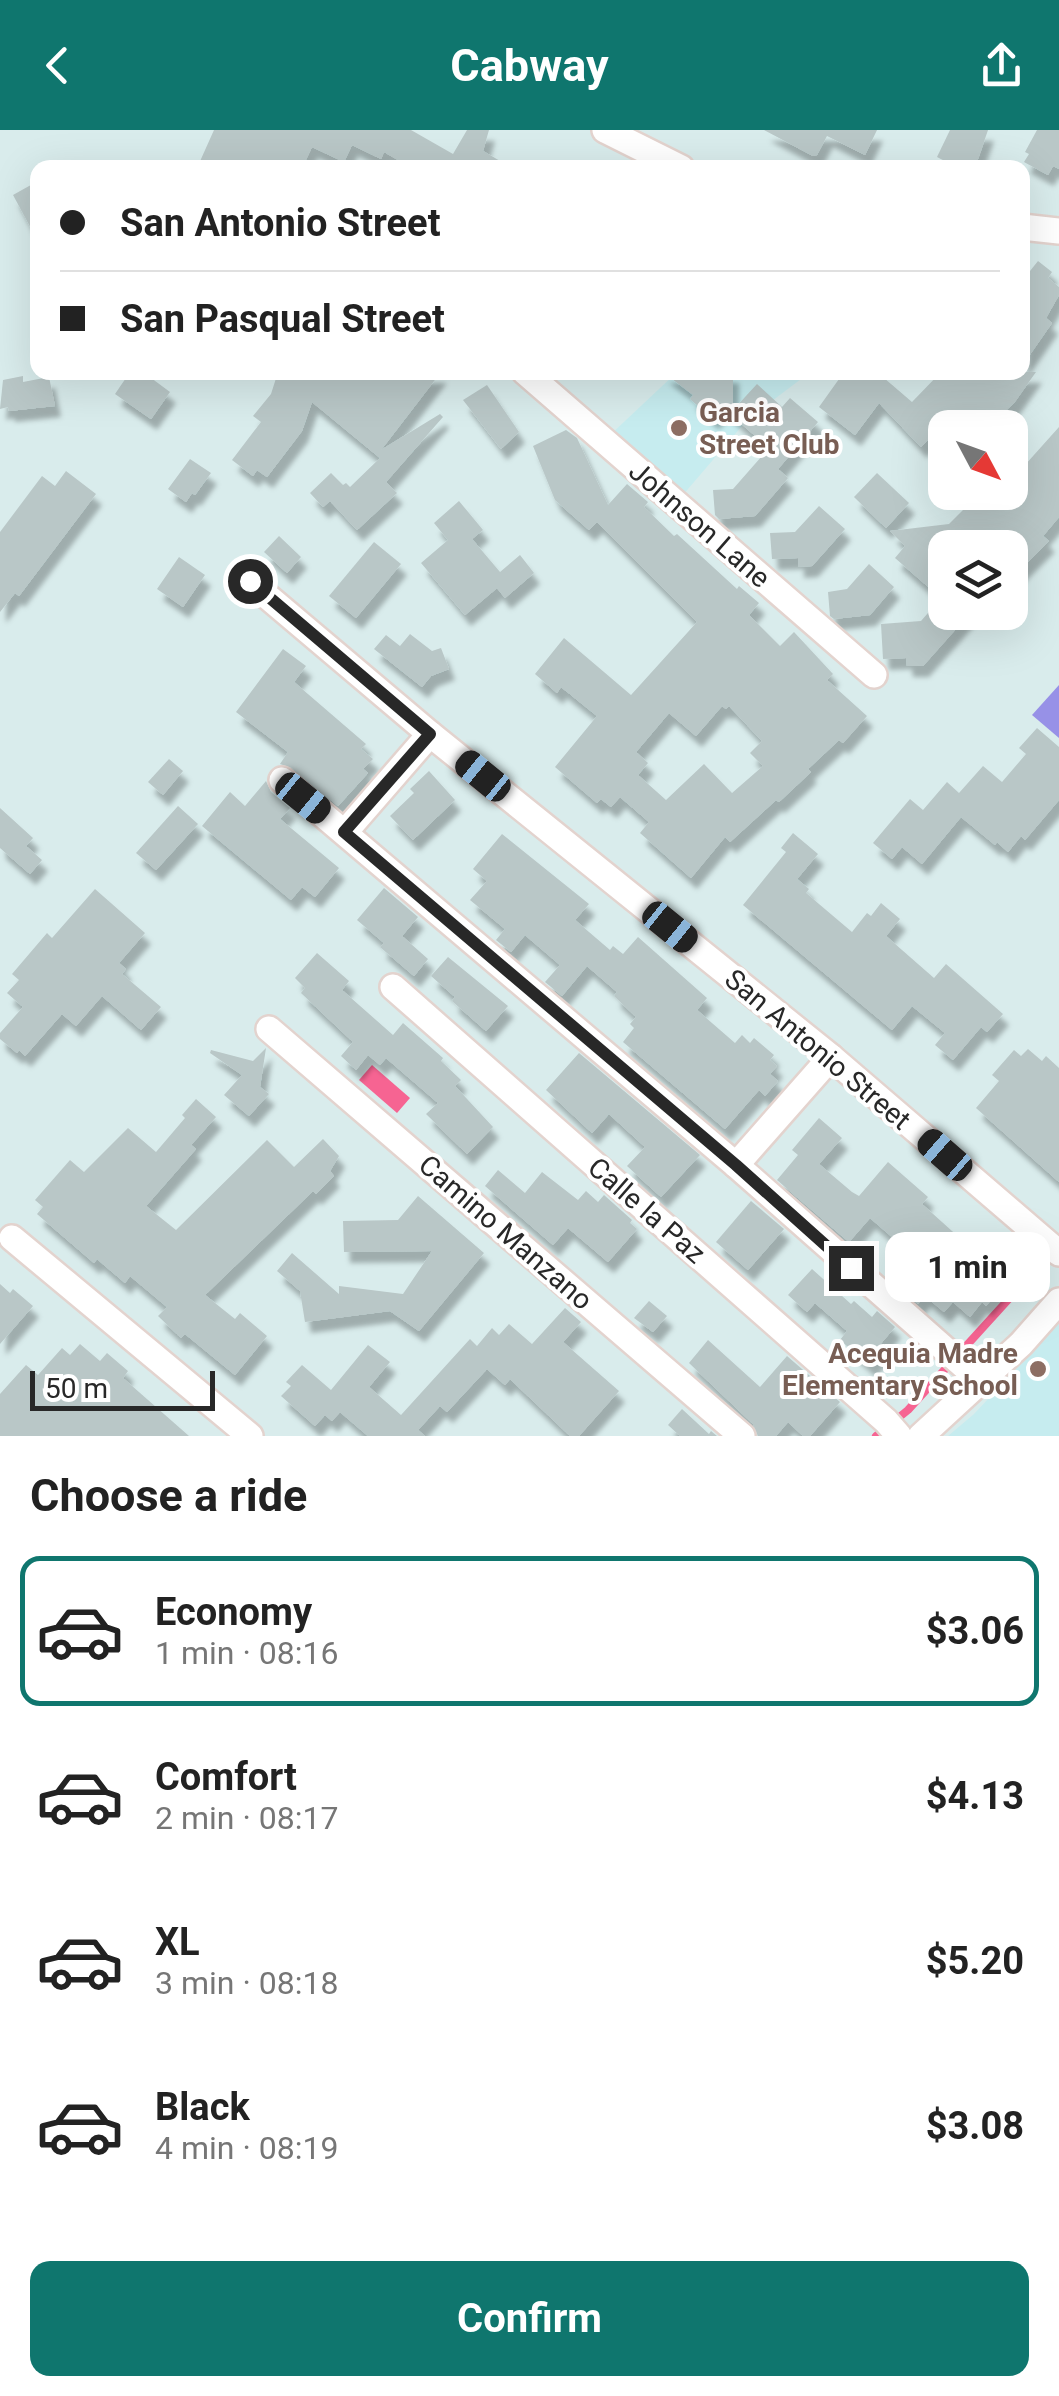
<!DOCTYPE html>
<html lang="en">
<head>
<meta charset="utf-8">
<style>
  :root { --surface:#fff; --page:#f6f6f6; --text:#222; --muted:#767676; --line:#e0e0e0; --accent:#0f766e }
  body { margin:0; font-family:Roboto,sans-serif; background:var(--page); color:var(--text); height:100vh; display:flex; flex-direction:column; font-size:38px; white-space:nowrap }
  * { box-sizing:border-box; margin:0 }
  p { font-size:32px; color:var(--muted) }
  .icon { flex:none; width:55px; height:55px; fill:none; stroke:currentColor; stroke-width:2; stroke-linecap:round; stroke-linejoin:round }
  .map { position:relative; height:1306px; overflow:hidden }
  .drawer { display:flex; flex-direction:column; background:var(--surface); flex:1 }
  .drawer>* { flex:none }
  .guide { position:absolute; left:30px; top:30px; width:1000px; height:220px; border-radius:20px; box-shadow:0 10px 40px #0002; display:grid; align-content:center; height:220px; padding:0 30px; background:var(--surface) }
  .needle { width:65px; rotate:131deg }
  .tools { position:absolute; left:928px; top:280px; display:grid; gap:20px }
  .tools a { display:grid; place-items:center; width:100px; height:100px; border-radius:20px; background:var(--surface); box-shadow:0 10px 40px #0002; font-size:50px }
  .scale { position:absolute; left:30px; bottom:25px; width:185px; box-sizing:border-box; padding-left:10px; border:5px solid #282828; border-top:0; font-size:28px; line-height:35px; white-space:nowrap; color:#282828; -webkit-text-stroke:8px #fff; paint-order:stroke }
  .end { position:absolute; width:45px; height:45px; margin:-22px; border:12px solid #282828; background:#fff; box-shadow:0 0 0 5px #fff }
  .from { border-radius:50% }
  .bubble { position:absolute; height:70px; border-radius:20px; background:var(--surface); box-shadow:0 10px 40px #0002; font-size:32px; font-weight:700; line-height:70px; text-align:center }
  .car { position:absolute; width:30px; height:60px; margin:-30px -15px; border-radius:12px; box-shadow:0 0 8px 2px #0007; background:linear-gradient(#222 24%,#8ab4d8 0 40%,#222 0 76%,#8ab4d8 0 86%,#222 0) }
  .guide b { display:flex; align-items:center; gap:35px; height:95px; font-size:38px }
  .guide b+b { border-top:2px solid var(--line) }
  .guide i { width:25px; height:25px; background:var(--text) }
  ul { padding:0; list-style:none }
  li { display:flex; align-items:center; gap:30px; height:150px; margin:0 20px 15px; padding:0 10px; border:5px solid transparent; border-radius:20px }
  li div { flex:1 }
  li b { display:block; font-size:38px }
  li em { font-style:normal; font-weight:700 }
  li.on { border-color:var(--accent) }
  li>.icon { width:90px; height:90px; stroke-width:1.5 }
  h2 { padding:0 30px; font-size:45px; line-height:120px }
  .button { display:flex; gap:20px; margin-top:auto; padding:20px 30px }
  .button a { flex:1; height:115px; border-radius:20px; background:var(--accent); color:#fff; font-size:40px; font-weight:700; line-height:115px; text-align:center }
  header { display:flex; justify-content:space-between; align-items:center; height:130px; padding:0 30px; background:var(--accent); color:#fff; font-size:45px; font-weight:700 }
  .map>svg:first-child { display:block }
  .education { fill:#c6ecef }
  .green { fill:#9791e7 }
  .water { fill:#f66492 }
  .lines { fill:none; stroke-linecap:round; stroke-linejoin:round }
  .stream { stroke:#f66492; stroke-width:8 }
  .building { fill:#b9c7c7; fill-rule:evenodd; filter:url(#shadow) }
  .minor-casing { stroke:#e3d3ce; stroke-width:30 }
  .minor { stroke:#fff; stroke-width:25 }
  .route { stroke:#282828; stroke-width:12 }
  .education-dot { fill:#8d6e63; stroke:#fff; stroke-width:4 }
  .labels { text-anchor:middle; stroke-width:8; stroke-linejoin:round; paint-order:stroke }
  .education-label { font-size:28px; font-weight:bold; fill:#785e54; stroke:#fff; text-anchor:start }
  .street-label { font-size:28px; fill:#282828; stroke:#fff }
</style>
</head>
<body>
<header><svg class="icon" aria-label="back" viewBox="0 0 24 24"><path d="M15 5l-7 7 7 7"/></svg>Cabway<svg class="icon" aria-label="share" viewBox="0 0 24 24"><path d="M12 15V3M7 8l5-5 5 5M5 13v7h14v-7"/></svg></header>
<div class="map">
<svg width="1059" height="1306" viewBox="0 0 1059 1306">
  <defs>
    <filter id="shadow"><feDropShadow dx="6" dy="11" stdDeviation="2.5" flood-color="#0004"/></filter>
  </defs>
  <rect width="100%" height="100%" fill="#d9ecec"/>
  <g class="education">
    <path d="M676 243H809L748 289 682 366 608 307Z"/>
    <path d="M1059 1193V1306H948L974 1284Z"/>
  </g>
  <path class="green" d="M1059 555V608L1032 585Z"/>
  <path class="water" d="M372 935 410 968 397 983 359 950Z"/>
  <g class="lines">
    <path class="stream" d="M876 1306 908 1280 1036 1139"/>
  </g>
  <g class="building">
    <path d="M214 0H411L453 24 467 0H489L483 21 512 38H412L384 22 381 29 352 15 344 32 312 17 302 38H197Z"/>
    <path d="M764 0H877L865 25 827 6 817 25 813 26Z"/>
    <path d="M950 0H988L975 38H958L937 27Z"/>
    <path d="M1037 0H1059V39L1053 36 1048 45 1024 32 1029 24 1025 22Z"/>
    <path d="M38 51V111L13 65Z"/>
    <path d="M1038 131 1052 142 1048 148 1059 157V165L1046 188 1052 193 1022 236V151Z"/>
    <path d="M130 242H143L170 262 151 289 115 264Z"/>
    <path d="M278 242H441L381 320 440 284 443 287 386 352 397 363 357 400 330 371 323 377 310 363 331 343 343 355 346 353 350 357 380 328 312 272 302 301 267 347 257 340 253 346 232 330 261 292 253 286 271 264Z"/>
    <path d="M663 242H733V280L757 254 782 277 790 268 818 292 778 339 788 348 755 386 719 389 715 385 713 360 733 359 769 318 723 278 713 289 690 269 693 265Z"/>
    <path d="M844 242H877L912 272 941 242H1036L1014 273 988 297H941L921 317 879 273 855 305 819 277Z"/>
    <path d="M23 246V252L49 247 55 276 9 281 8 277 0 279 3 250Z"/>
    <path d="M487 255 519 302 501 319 463 270Z"/>
    <path d="M1059 297V387L1043 406 1049 411 1010 450V418H945V482H971L923 536H907L906 528 883 529 881 494 921 491 941 468 895 428 905 416 890 401 949 394 981 362H1010V322L1025 335Z"/>
    <path d="M566 300 577 308 608 375 627 354 648 372 644 377 674 406 677 404 737 459 739 456 759 473 749 485 780 516 794 502 833 544 827 550 867 586 843 613 839 610 808 639 811 642 779 672 776 670 730 712 725 707 691 748 640 703 649 692 620 667 611 677 601 669 597 673 555 637 597 586 561 557 557 563 535 544 564 508 631 565 697 492 597 392 589 400 555 370 533 316ZM722 576 726 579 729 576 762 611 750 623 763 636 732 663 704 634 666 670 638 645 648 633 636 622 669 583 696 606Z"/>
    <path d="M190 329 211 343 195 365 192 363 186 372 168 359Z"/>
    <path d="M66 341 96 364 19 466 15 463 0 482V402L42 346 55 356Z"/>
    <path d="M877 343 909 373 886 398 854 367Z"/>
    <path d="M459 371 483 400 472 409 500 442 520 425 534 443 505 468 497 458 465 485 421 433 448 410 434 393Z"/>
    <path d="M819 376 845 399 812 436 798 437V428L772 429 770 403 795 402Z"/>
    <path d="M279 406 301 427 287 443 264 422Z"/>
    <path d="M374 412 401 434 356 488 329 466Z"/>
    <path d="M179 427 205 445 183 477 157 459Z"/>
    <path d="M869 434 894 457 870 485 834 489 830 486 828 462 847 459Z"/>
    <path d="M410 504 432 521 441 518 449 539 431 546 422 557 374 519 386 505 400 516Z"/>
    <path d="M283 519 306 536 294 552 366 614 361 619 373 629 363 639 368 643 338 676 292 638 280 634 288 622 236 582Z"/>
    <path d="M1037 598 1059 617V670L1025 710 1021 706 1008 722 997 712 995 715 961 687 922 734 902 717 892 729 873 713 910 669 923 680 947 652 959 663 983 636 1002 652 1026 624 1019 618Z"/>
    <path d="M169 629 183 641 163 665 148 652Z"/>
    <path d="M429 641 455 670 413 710 390 686 414 663 410 659Z"/>
    <path d="M266 651 271 662 290 678 280 689 339 738 315 767 302 757 291 770 202 696 230 662 245 676Z"/>
    <path d="M178 676 198 694 156 740 136 723Z"/>
    <path d="M0 678 33 708 26 716 42 730 30 744 0 718Z"/>
    <path d="M793 703 818 724 797 749 809 759 806 763 852 802 867 783 871 786 881 773 900 789 886 806 934 848 946 834 1003 884 987 902 981 897 953 930 935 915 945 903 912 876 892 900 743 775 786 722 781 718Z"/>
    <path d="M502 704 589 774 575 790 610 820 613 816 623 824 638 807 707 868 697 880 735 913 742 905 750 913 754 908 774 925 770 930 777 936 770 944 778 951 765 966 759 960 725 999 623 912 634 898 630 894 636 887 614 866 617 862 587 836 562 866 545 852 560 835 525 805 511 822 496 810 505 799 470 770 487 751 473 739Z"/>
    <path d="M384 758 418 787 402 806 428 829 414 846 380 817 384 813 357 790Z"/>
    <path d="M95 759 145 803 119 833 126 839 122 844 161 877 141 900 102 866 76 896 62 884 25 926 19 920 17 923 0 909V903L23 877 7 863 19 850 12 844 47 803 52 808Z"/>
    <path d="M317 823 349 851 342 860 393 905 403 893 443 928 441 931 461 950 455 956 493 997 467 1024 426 984 438 973 386 928 380 935 368 925 356 940 341 926 353 912 301 863 305 858 295 848Z"/>
    <path d="M448 827 508 876 486 901 452 871 455 867 431 846Z"/>
    <path d="M266 918 260 957 269 964 249 986 224 965 242 945 210 923 211 920 253 931Z"/>
    <path d="M1028 919 1042 931 1046 926 1059 938V1052L976 978 999 951 992 945 1014 920 1021 926Z"/>
    <path d="M579 923 700 1025 661 1067 627 1036 645 1017 609 984 592 1003 546 960Z"/>
    <path d="M196 969 216 987 191 1015 196 1019 146 1076 176 1100 267 1010 294 1037 323 1009 339 1026 330 1041 334 1046 316 1064 313 1061 205 1165 235 1189 240 1183 267 1206 235 1245 185 1204 181 1208 158 1186 167 1177 130 1146 125 1153 97 1129 94 1133 37 1084 43 1077 35 1070 70 1030 84 1042 128 998 156 1022 185 988 182 985Z"/>
    <path d="M819 988 842 1008 819 1034 852 1062 859 1066 888 1032 928 1067 922 1074 982 1128 986 1122 1008 1141 1005 1144 1010 1148 986 1176 982 1172 970 1187 953 1172 944 1182 925 1166 918 1174 899 1157 920 1133 907 1120 870 1088 849 1112 777 1050 798 1025 792 1020Z"/>
    <path d="M498 1040 525 1063 542 1042 578 1070 586 1061 598 1072 604 1065 632 1090 630 1093 637 1099 608 1132 568 1098 553 1115 485 1056Z"/>
    <path d="M418 1066 484 1123 419 1201 390 1181 305 1192 300 1161 277 1141 292 1123 339 1164V1156L403 1164 432 1121 344 1122 343 1091 398 1090Z"/>
    <path d="M751 1071 784 1099 748 1140 716 1112Z"/>
    <path d="M812 1139 851 1174 854 1171 872 1187 877 1181 895 1197 878 1217 883 1222 870 1236 840 1210 847 1201 815 1173 807 1182 788 1165Z"/>
    <path d="M0 1154 10 1163 13 1159 33 1176 0 1214Z"/>
    <path d="M649 1171 667 1186 653 1202 634 1188Z"/>
    <path d="M565 1178 581 1192 563 1212 619 1261 579 1306H570L510 1249 505 1255 487 1239 447 1282 440 1276 418 1300 425 1306H368L340 1282 332 1291 325 1285 315 1296 281 1266 291 1256 286 1252 302 1235 331 1260 368 1215 390 1232 369 1257 401 1285 470 1209 477 1216 492 1198 499 1205 509 1194 532 1214Z"/>
    <path d="M708 1210 760 1257 787 1226 840 1272 810 1306H803L788 1292 776 1306H758L753 1294 689 1233Z"/>
    <path d="M80 1214 100 1231 107 1223 128 1241 123 1248 189 1306H0V1264L26 1235 38 1245 62 1218 70 1225Z"/>
    <path d="M682 1279 709 1304 711 1301 717 1306H680L668 1295Z"/>
  </g>
  <g class="lines">
    <g class="minor-casing">
      <g id="minor">
        <path d="M605 0 681 38"/>
        <path d="M1022 97 1059 101"/>
        <path d="M525 242 874 545"/>
        <path d="M249 451 430 604 831 927 1059 1123"/>
        <path d="M282 650 736 1035 982 1252"/>
        <path d="M345 702 430 604"/>
        <path d="M393 857 886 1291 899 1306"/>
        <path d="M269 899 742 1306"/>
        <path d="M736 1035 831 927"/>
        <path d="M12 1108 250 1306"/>
        <path d="M921 1306 1021 1214 1059 1171"/>
      </g>
    </g>
    <use href="#minor" class="minor"/>
  </g>
  <g class="lines">
    <path class="route" d="M250 451 430 604 344 702 736 1035 851 1138"/>
  </g>
  <g class="education-dot">
    <circle cx="679" cy="298" r="10"/>
    <circle cx="1038" cy="1239" r="10"/>
  </g>
  <g class="labels">
    <g class="education-label">
      <text x="699" y="292">Garcia<tspan x="699" dy="32">Street Club</tspan></text>
      <text x="1018" y="1233" text-anchor="end">Acequia Madre<tspan x="1018" dy="32">Elementary School</tspan></text>
    </g>
    <g class="street-label">
      <text transform="translate(700 394) rotate(41)" y="10">Johnson Lane</text>
      <text transform="translate(818 919) rotate(40)" y="10">San Antonio Street</text>
      <text transform="translate(647 1080) rotate(41)" y="10">Calle la Paz</text>
      <text transform="translate(506 1102) rotate(41)" y="10">Camino Manzano</text>
    </g>
  </g>
</svg>
<div class="tools">
<a><svg class="needle" viewBox="-14 -14 28 28"><path d="M0-13l5 13h-10z" fill="#e53935"/><path d="M0 13l5-13h-10z" fill="#767676"/></svg></a>
<a><svg class="icon" aria-label="layers" viewBox="0 0 24 24"><path d="M12 4l9 5-9 5-9-5zM3 14l9 5 9-5"/></svg></a>
</div>
<div class="scale">50 m</div>
<i class="end from" style="left:250px;top:451px"></i>
<i class="end" style="left:851px;top:1138px"></i>
<div class="bubble" style="left:885px;top:1102px;width:165px">1 min</div>
<i class="car" style="left:483px;top:646px;rotate:309deg"></i>
<i class="car" style="left:303px;top:668px;rotate:129deg"></i>
<i class="car" style="left:670px;top:797px;rotate:129deg"></i>
<i class="car" style="left:945px;top:1025px;rotate:311deg"></i>
<div class="guide">
<b><i class="from"></i>San Antonio Street</b>
<b><i></i>San Pasqual Street</b>
</div>
</div>
<section class="drawer">
<h2>Choose a ride</h2>
<ul>
<li class="on"><svg class="icon" aria-label="car" viewBox="0 0 24 24"><path d="M5 17H2v-5l4-1 3-4h7l3 4 3 1v5h-3M9 17h6M6 11h13"/><circle cx="7" cy="17" r="2"/><circle cx="17" cy="17" r="2"/></svg><div><b>Economy</b><p>1 min · 08:16</p></div><em>$3.06</em></li>
<li><svg class="icon" aria-label="car" viewBox="0 0 24 24"><path d="M5 17H2v-5l4-1 3-4h7l3 4 3 1v5h-3M9 17h6M6 11h13"/><circle cx="7" cy="17" r="2"/><circle cx="17" cy="17" r="2"/></svg><div><b>Comfort</b><p>2 min · 08:17</p></div><em>$4.13</em></li>
<li><svg class="icon" aria-label="car" viewBox="0 0 24 24"><path d="M5 17H2v-5l4-1 3-4h7l3 4 3 1v5h-3M9 17h6M6 11h13"/><circle cx="7" cy="17" r="2"/><circle cx="17" cy="17" r="2"/></svg><div><b>XL</b><p>3 min · 08:18</p></div><em>$5.20</em></li>
<li><svg class="icon" aria-label="car" viewBox="0 0 24 24"><path d="M5 17H2v-5l4-1 3-4h7l3 4 3 1v5h-3M9 17h6M6 11h13"/><circle cx="7" cy="17" r="2"/><circle cx="17" cy="17" r="2"/></svg><div><b>Black</b><p>4 min · 08:19</p></div><em>$3.08</em></li>
</ul>
<div class="button"><a>Confirm</a></div>
</section>
</body>
</html>
